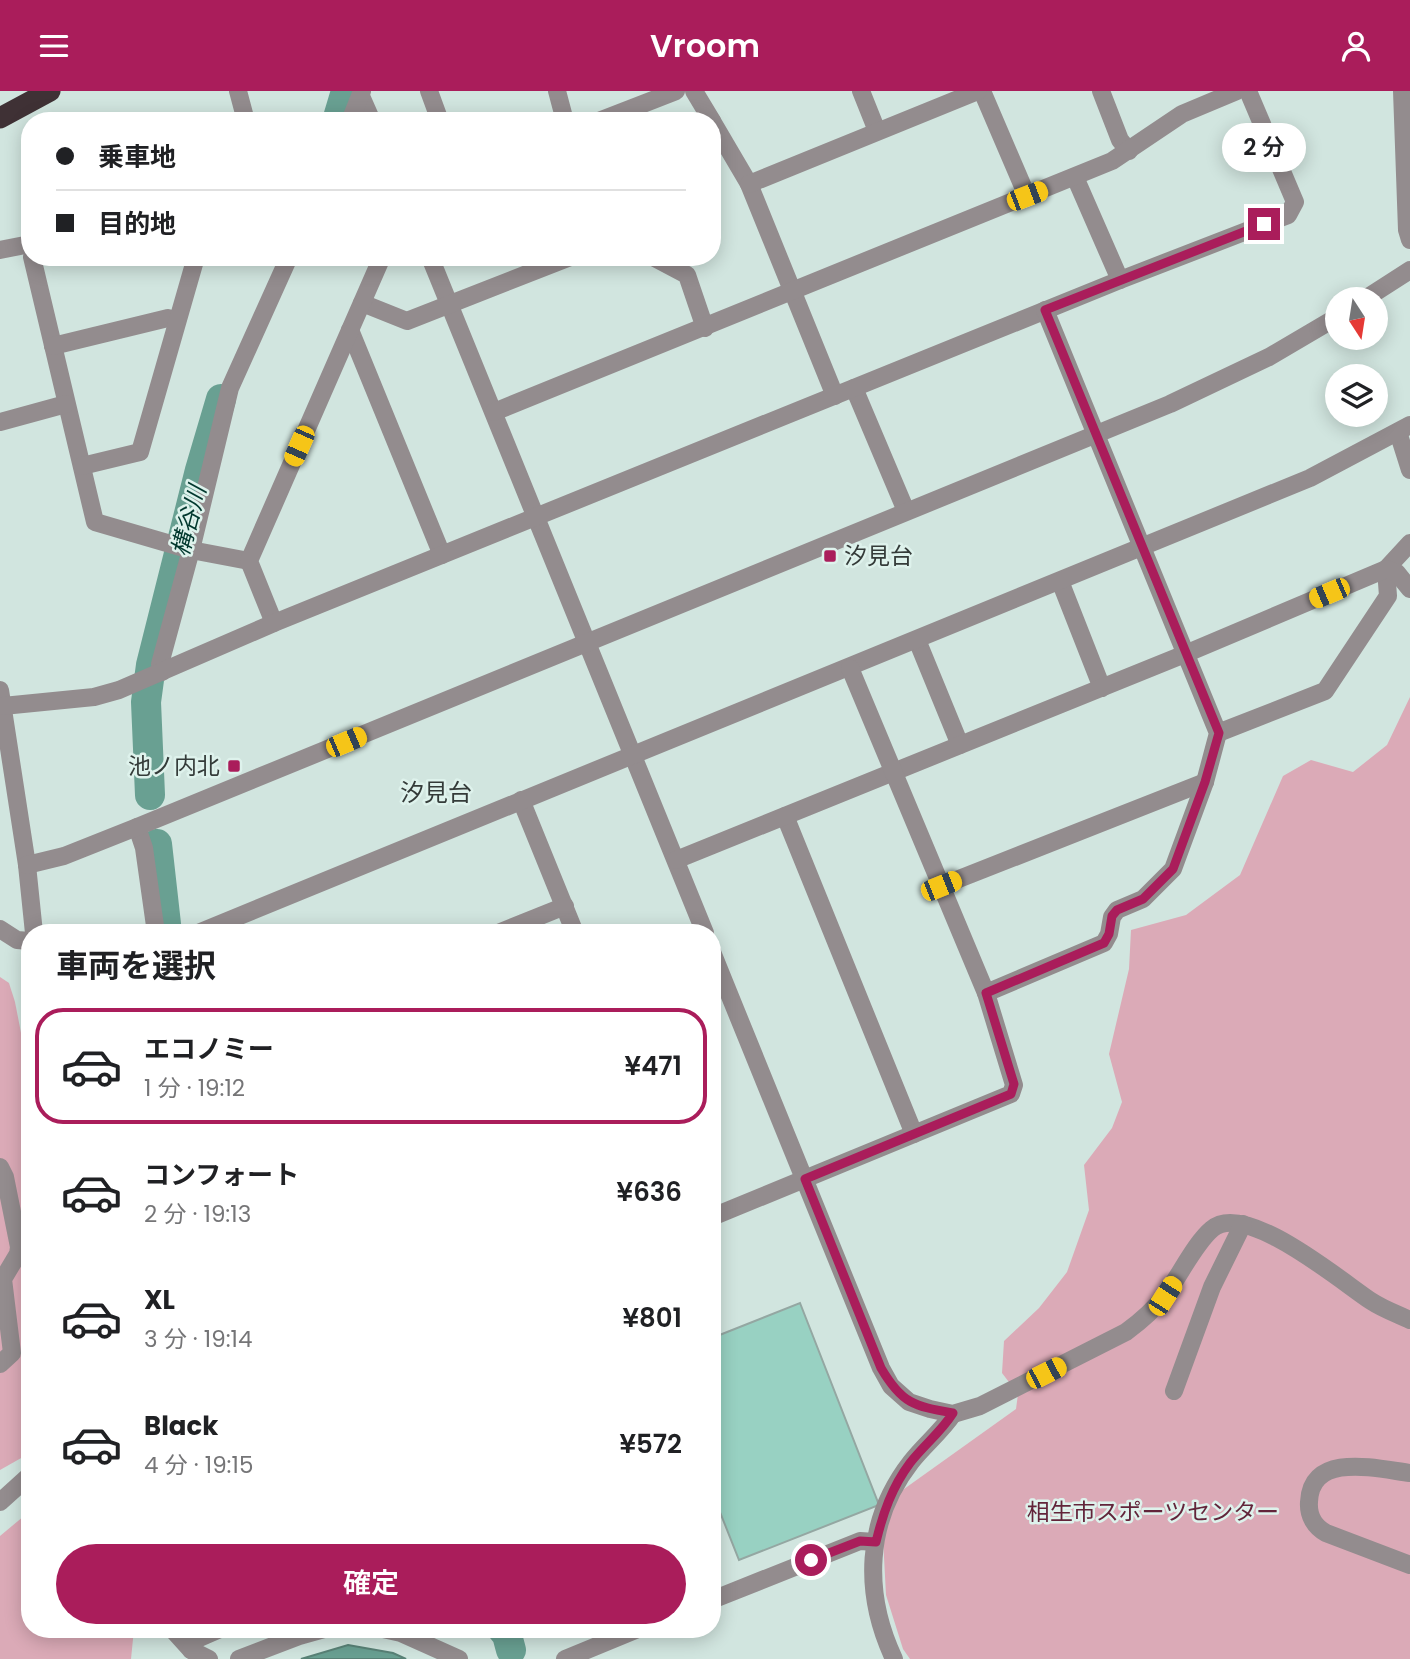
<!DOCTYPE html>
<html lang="ja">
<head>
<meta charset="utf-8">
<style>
  :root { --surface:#fff; --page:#f2f2f2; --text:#202124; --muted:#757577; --line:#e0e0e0; --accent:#aa1d5b }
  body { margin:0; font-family:Poppins,"Noto Sans JP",sans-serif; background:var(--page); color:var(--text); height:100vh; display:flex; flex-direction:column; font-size:26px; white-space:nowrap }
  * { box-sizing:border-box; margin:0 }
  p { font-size:23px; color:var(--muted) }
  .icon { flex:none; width:38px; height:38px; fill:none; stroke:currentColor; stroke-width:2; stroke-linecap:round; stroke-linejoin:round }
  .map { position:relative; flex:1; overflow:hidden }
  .drawer { position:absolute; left:21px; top:833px; width:700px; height:714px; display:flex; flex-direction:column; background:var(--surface); border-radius:28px; box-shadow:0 4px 18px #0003 }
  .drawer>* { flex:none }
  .top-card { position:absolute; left:21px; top:21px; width:700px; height:154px; border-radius:28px; box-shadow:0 4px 18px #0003; display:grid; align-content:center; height:154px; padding:0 35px; background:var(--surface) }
  .needle { width:46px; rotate:168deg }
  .tools { position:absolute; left:1325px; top:196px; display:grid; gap:14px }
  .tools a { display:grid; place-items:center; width:63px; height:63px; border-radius:50%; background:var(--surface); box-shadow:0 4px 18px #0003; font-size:35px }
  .end { position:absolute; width:32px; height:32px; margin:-16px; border:9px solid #aa1d5b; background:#fff; box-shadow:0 0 0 4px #fff }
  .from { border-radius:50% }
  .bubble { position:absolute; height:49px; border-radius:24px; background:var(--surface); box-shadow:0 4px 18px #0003; font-size:23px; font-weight:600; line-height:49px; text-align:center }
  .car { position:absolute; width:21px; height:42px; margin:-21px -10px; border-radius:9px; box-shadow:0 0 5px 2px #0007; background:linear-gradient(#f5c518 24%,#345 0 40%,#f5c518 0 76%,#345 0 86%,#f5c518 0) }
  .top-card b { display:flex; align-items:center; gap:24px; height:66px; font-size:26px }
  .top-card b+b { border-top:2px solid var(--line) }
  .top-card i { width:18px; height:18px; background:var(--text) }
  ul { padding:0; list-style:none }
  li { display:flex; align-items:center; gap:21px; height:116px; margin:0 14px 10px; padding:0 21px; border:4px solid transparent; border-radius:28px }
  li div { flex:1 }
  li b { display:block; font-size:26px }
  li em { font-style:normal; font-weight:600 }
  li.selected { border-color:var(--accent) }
  li>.icon { width:63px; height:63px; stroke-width:1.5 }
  h2 { padding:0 35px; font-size:32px; line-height:84px }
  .button { display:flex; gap:14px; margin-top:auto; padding:14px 35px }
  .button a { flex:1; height:80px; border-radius:42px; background:var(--accent); color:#fff; font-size:28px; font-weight:600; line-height:80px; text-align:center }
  header { display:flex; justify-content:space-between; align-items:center; height:91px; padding:0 35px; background:var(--accent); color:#fff; font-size:32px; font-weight:600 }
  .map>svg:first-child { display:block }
  .green { fill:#dbaab7 }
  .water { fill:#69a092; stroke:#598277; stroke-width:2 }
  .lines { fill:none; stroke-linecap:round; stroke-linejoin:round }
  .river { stroke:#69a092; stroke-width:30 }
  .building { fill:#98d1c2; stroke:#94a7a2; stroke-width:2 }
  .minor { stroke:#938c8e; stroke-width:18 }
  .highway { stroke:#3f3135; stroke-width:21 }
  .route { stroke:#aa1d5b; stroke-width:9 }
  .poi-dot { fill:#aa1d5b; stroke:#def2ec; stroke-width:2.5 }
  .labels { text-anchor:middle; stroke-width:5; stroke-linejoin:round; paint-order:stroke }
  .poi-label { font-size:23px; fill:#343b39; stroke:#def2ec; text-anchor:start }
  .park-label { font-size:23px; fill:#62243a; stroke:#def2ec }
  .water-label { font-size:24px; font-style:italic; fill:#02382e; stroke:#def2ec }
  .neighbourhood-label { font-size:24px; fill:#343b39; stroke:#def2ec }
</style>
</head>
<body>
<header><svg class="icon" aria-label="menu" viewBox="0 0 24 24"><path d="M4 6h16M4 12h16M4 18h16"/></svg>Vroom<svg class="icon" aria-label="person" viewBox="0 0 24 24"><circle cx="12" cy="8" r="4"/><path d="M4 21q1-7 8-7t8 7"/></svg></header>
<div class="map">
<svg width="1410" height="1568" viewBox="0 0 1410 1568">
  <rect width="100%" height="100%" fill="#d1e5df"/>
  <g class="green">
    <path d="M1410 606V1568H910L903 1558 886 1504 883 1447 897 1403 1016 1318 1018 1303 1002 1282 1004 1250 1039 1217 1067 1181 1089 1119 1084 1074 1112 1037 1122 1011 1109 963 1129 878 1131 839 1186 824 1240 784 1283 685 1311 669 1353 681 1387 654Z"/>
    <path d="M0 886 9 892 15 911 30 988V1362L0 1379Z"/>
    <path d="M30 1420V1538H134L131 1568H0V1445Z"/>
  </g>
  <path class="water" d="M348 1554 393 1562 406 1568H301Z"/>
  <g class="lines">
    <g class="river">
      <path d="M337 30 346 0"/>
      <path d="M150 704 146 611 151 574 200 379 221 308"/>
      <path d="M157 753 167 842"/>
      <path d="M502 1538 507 1544 511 1559"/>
    </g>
  </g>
  <path class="building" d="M800 1212 879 1414 739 1469 712 1401V1247Z"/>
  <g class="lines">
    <g class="minor">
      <path d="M238 0 246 30"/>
      <path d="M429 0 440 30"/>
      <path d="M557 0 565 30"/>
      <path d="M694 0 712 30"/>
      <path d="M861 0 877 40"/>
      <path d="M982 0 1027 105"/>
      <path d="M1101 0 1120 49 1129 60"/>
      <path d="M1402 0 1407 139 1410 149"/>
      <path d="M361 5 372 30"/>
      <path d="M350 30 362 0"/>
      <path d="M599 30 676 0"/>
      <path d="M712 30 749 93 835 305"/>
      <path d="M1075 86 1120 189"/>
      <path d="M749 93 978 0"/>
      <path d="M0 159 30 153"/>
      <path d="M32 166 95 431 191 459 249 470"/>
      <path d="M430 166 705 842"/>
      <path d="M653 166 687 184 705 237"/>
      <path d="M1365 208 1410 179"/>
      <path d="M362 212 407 230 570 166"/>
      <path d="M350 239 442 464"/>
      <path d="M53 255 168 227 177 230"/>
      <path d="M854 297 906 420"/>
      <path d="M494 321 1112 70 1182 23 1237 0"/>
      <path d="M0 331 66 313"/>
      <path d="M1398 341 1410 379"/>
      <path d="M82 375 140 361 196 166"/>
      <path d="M1060 490 1102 597"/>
      <path d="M274 532 249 470 382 166"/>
      <path d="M917 549 960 654"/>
      <path d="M162 581 160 573 191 459 230 297 289 166"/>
      <path d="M0 599 27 774 34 842"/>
      <path d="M3 615 94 606 119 599 274 532 1120 189 1288 124 1295 111 1248 0"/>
      <path d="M1218 642 1325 600 1388 505 1386 478 1410 452"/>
      <path d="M521 709 575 842"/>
      <path d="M785 725 914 1043"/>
      <path d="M137 736 144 757 156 842"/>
      <path d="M676 769 1185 563 1386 478 1397 482 1410 498"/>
      <path d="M27 774 64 765 137 736 1170 313 1269 266 1337 226"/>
      <path d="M941 795 1205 691"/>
      <path d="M0 838 17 849 30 850"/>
      <path d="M198 842 1310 387 1410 334"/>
      <path d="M498 842 565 815"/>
      <path d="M712 861 881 1277 891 1295 909 1311 930 1318 953 1323 980 1315 1126 1241C1141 1230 1154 1219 1165 1204 1179 1186 1195 1152 1212 1138 1245 1109 1342 1191 1371 1210 1383 1218 1397 1223 1410 1229"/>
      <path d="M986 902 1104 852 1109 843 1112 826 1117 819 1143 808 1173 778 1205 691 1218 642 1045 219"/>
      <path d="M0 1076 5 1086 19 1156 18 1163 3 1188 12 1262 0 1273"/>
      <path d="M712 1126 1011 1003 1014 994 986 902 850 577"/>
      <path d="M1174 1300 1212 1196 1243 1133"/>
      <path d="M1410 1382C1378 1378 1311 1360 1309 1411 1308 1425 1315 1436 1326 1442L1410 1474"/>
      <path d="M0 1411 30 1384"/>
      <path d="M712 1509 860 1450 875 1451"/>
      <path d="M172 1538 191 1559 209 1568"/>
      <path d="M383 1538 401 1542 459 1568"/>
      <path d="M191 1559 197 1548 220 1538"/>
      <path d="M239 1568 299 1545 324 1538"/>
      <path d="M565 1568 638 1538"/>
      <path d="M894 1568C863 1502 865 1430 911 1371 924 1354 941 1341 953 1323"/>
    </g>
    <path class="highway" d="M0 27 50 0"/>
  </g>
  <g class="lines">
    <path class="route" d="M811 1469 860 1450 876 1451C883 1422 892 1396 910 1372 924 1354 941 1341 953 1322 914 1315 902 1313 881 1277L805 1088 1011 1003 1014 993 986 902 1104 852 1109 843 1112 825 1117 819 1143 808 1173 778 1205 691 1219 642 1045 219 1264 133"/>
  </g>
  <g class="poi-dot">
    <rect x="823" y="458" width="14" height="14" rx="3.5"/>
    <rect x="227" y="668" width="14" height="14" rx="3.5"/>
  </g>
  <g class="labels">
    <g class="poi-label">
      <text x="844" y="473">汐見台</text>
      <text x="220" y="683" text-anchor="end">池ノ内北</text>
    </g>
    <g class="park-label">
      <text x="1153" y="1429">相生市スポーツセンター</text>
    </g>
    <g class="water-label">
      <text transform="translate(189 430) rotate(-75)" y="8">構谷川</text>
    </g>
    <g class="neighbourhood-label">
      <text x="436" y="710">汐見台</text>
    </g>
  </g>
</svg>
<div class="tools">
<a><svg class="needle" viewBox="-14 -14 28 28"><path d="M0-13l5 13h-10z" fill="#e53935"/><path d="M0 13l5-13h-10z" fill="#757577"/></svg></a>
<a><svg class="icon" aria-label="layers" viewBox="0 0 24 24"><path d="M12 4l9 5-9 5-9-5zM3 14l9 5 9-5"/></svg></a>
</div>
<i class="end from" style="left:811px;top:1469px"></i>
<i class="end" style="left:1264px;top:133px"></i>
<div class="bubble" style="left:1222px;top:32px;width:84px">2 分</div>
<i class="car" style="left:1027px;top:105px;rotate:69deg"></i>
<i class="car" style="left:299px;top:355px;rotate:204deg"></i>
<i class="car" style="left:1329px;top:502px;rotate:247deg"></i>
<i class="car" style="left:346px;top:651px;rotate:67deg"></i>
<i class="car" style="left:941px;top:795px;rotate:68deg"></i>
<i class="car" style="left:1165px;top:1205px;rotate:33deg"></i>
<i class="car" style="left:1046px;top:1282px;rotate:63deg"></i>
<div class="top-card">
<b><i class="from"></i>乗車地</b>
<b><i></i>目的地</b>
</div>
<section class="drawer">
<h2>車両を選択</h2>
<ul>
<li class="selected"><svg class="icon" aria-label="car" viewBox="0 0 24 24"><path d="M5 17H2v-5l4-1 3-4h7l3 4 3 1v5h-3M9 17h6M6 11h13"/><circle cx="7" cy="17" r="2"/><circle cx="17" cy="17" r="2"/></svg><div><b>エコノミー</b><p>1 分 · 19:12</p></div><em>¥471</em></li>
<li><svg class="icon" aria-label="car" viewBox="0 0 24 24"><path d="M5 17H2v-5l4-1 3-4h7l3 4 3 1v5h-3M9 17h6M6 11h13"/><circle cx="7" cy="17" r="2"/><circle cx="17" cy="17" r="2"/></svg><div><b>コンフォート</b><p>2 分 · 19:13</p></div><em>¥636</em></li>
<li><svg class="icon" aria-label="car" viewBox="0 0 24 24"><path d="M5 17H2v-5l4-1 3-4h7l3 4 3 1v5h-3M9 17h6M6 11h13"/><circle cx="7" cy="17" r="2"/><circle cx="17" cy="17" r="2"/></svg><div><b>XL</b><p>3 分 · 19:14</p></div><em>¥801</em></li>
<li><svg class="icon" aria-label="car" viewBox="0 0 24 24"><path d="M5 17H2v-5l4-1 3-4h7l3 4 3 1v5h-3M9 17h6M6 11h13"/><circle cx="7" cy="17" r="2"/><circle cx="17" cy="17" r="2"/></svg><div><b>Black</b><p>4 分 · 19:15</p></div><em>¥572</em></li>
</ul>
<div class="button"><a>確定</a></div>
</section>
</div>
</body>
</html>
